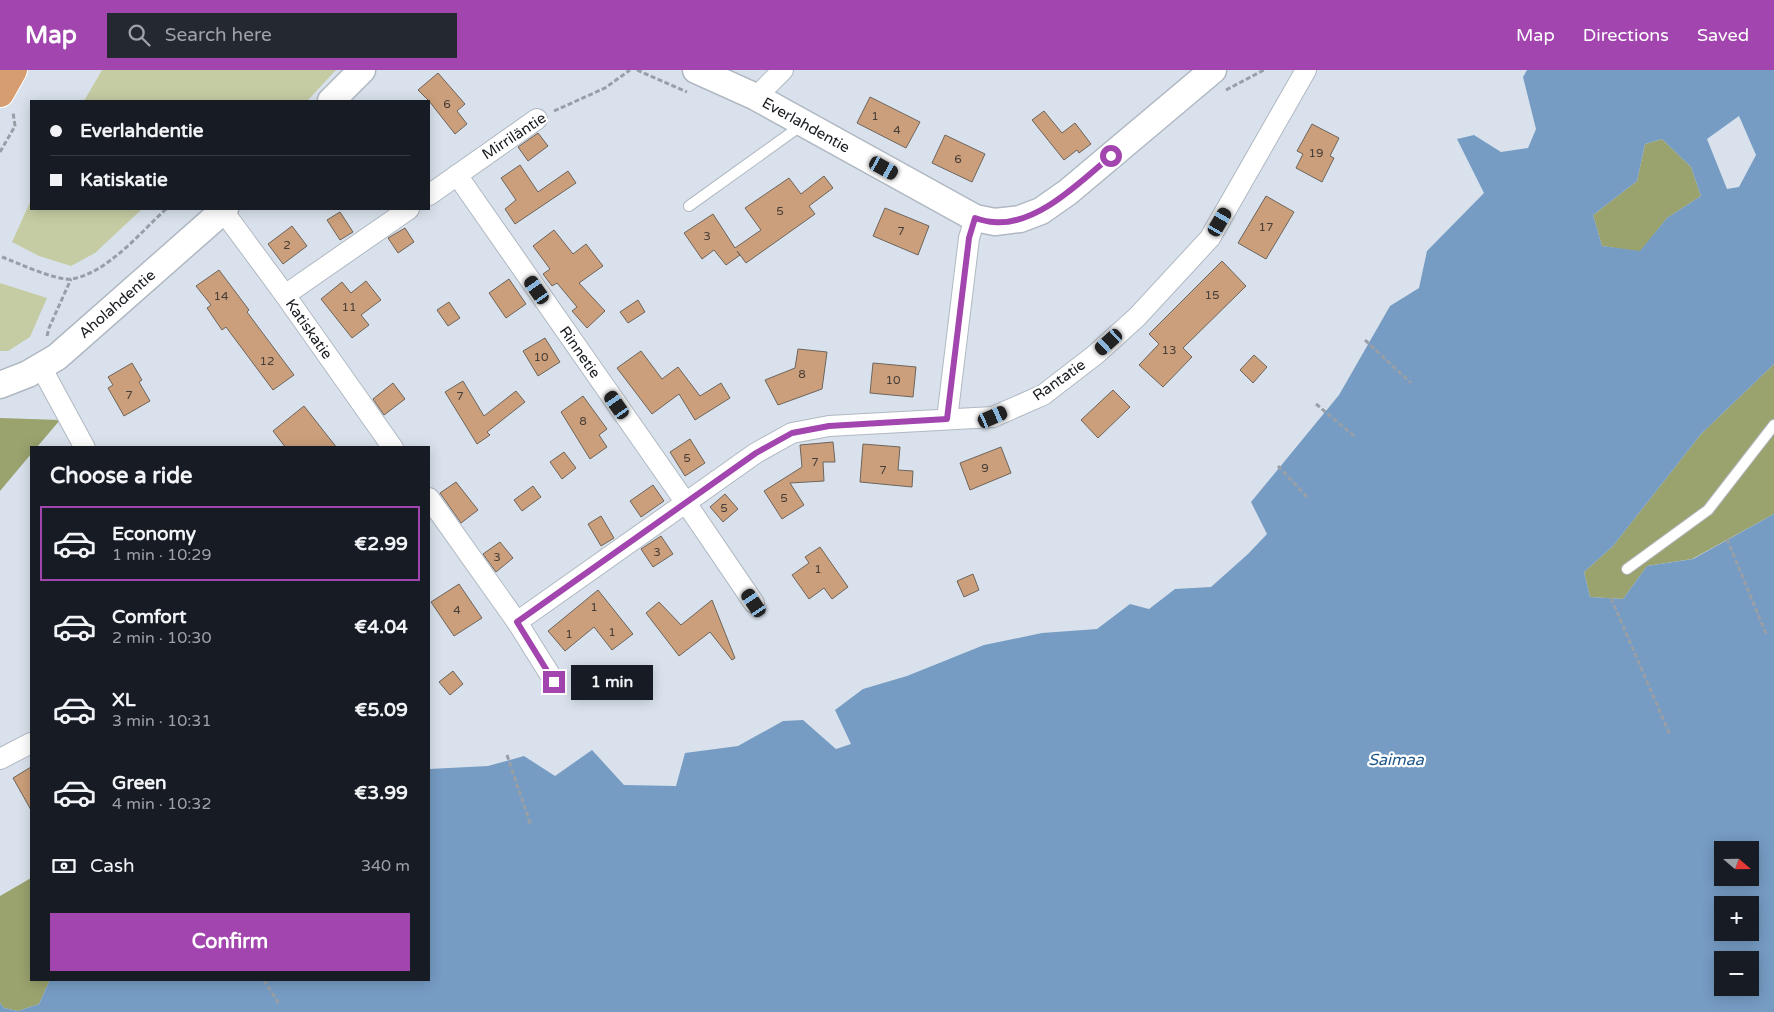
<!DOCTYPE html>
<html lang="en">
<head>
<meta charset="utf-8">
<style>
  :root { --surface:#171b24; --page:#242831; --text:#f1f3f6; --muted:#9ea1a6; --line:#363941; --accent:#a245af }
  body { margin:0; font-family:"Varela Round",sans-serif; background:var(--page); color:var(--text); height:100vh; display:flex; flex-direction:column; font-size:19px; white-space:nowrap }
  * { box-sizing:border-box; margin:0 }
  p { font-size:16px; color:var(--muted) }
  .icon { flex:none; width:28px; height:28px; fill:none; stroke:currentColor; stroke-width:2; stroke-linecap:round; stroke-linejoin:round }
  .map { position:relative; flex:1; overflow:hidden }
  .details { position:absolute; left:30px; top:376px; width:400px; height:535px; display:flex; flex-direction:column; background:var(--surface); border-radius:0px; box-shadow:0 2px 12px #0003 }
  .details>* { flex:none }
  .banner { position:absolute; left:30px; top:30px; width:400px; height:110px; border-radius:0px; box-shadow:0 2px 12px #0003; display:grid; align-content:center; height:110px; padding:0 20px; background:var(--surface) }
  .needle { width:32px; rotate:110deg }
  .controls { position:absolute; left:1714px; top:771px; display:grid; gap:10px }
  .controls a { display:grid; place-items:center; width:45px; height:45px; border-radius:0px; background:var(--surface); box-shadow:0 2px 12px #0003; font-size:25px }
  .end { position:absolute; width:22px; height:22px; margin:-11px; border:6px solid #a245af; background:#fff; box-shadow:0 0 0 2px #fff }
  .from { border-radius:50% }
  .bubble { position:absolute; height:35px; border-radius:0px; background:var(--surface); box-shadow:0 2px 12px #0003; font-size:16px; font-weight:800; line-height:35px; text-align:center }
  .car { position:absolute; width:15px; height:30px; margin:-15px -8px; border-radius:6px; box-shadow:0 0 4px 1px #0007; background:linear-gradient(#222 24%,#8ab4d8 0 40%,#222 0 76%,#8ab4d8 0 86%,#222 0) }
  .banner b { display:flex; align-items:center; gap:18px; height:48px; font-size:19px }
  .banner b+b { border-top:1px solid var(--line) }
  .banner i { width:12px; height:12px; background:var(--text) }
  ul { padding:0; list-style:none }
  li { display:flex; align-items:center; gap:15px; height:75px; margin:0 10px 8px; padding:0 10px; border:2px solid transparent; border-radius:0px }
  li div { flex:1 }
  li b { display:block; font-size:19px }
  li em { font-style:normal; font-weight:800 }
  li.selected { border-color:var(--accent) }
  li>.icon { width:45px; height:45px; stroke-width:1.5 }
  h2 { padding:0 20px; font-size:22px; line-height:60px }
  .pay { display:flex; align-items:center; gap:12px; height:55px; padding:0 20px; font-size:19px }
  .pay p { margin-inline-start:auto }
  .action { display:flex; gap:10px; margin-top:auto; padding:10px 20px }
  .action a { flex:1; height:58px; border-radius:0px; background:var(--accent); color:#fff; font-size:20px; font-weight:800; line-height:58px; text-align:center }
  header { display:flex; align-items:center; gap:30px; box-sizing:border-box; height:70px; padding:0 25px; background:var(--accent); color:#fff }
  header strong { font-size:24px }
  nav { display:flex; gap:28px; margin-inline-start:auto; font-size:18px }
  .search { width:350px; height:45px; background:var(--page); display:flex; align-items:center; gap:12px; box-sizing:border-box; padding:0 18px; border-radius:0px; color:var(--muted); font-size:19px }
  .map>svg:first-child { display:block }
  .green { fill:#c5cca3 }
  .forest { fill:#9aa26e }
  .water { fill:#769cc4; fill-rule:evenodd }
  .building { fill:#cb9f7b; stroke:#6d645c }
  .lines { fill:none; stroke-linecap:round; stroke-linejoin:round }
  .service-casing { stroke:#b0b8c2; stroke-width:12 }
  .minor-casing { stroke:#b0b8c2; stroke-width:22 }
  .tertiary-casing { stroke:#b0b8c2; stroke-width:29 }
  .trunk-casing { stroke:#fff; stroke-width:30 }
  .path { stroke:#989fa7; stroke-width:3; stroke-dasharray:5 2.5; stroke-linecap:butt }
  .service { stroke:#fff; stroke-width:10 }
  .minor { stroke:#fff; stroke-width:20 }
  .tertiary { stroke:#fff; stroke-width:26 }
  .trunk { stroke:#d69e70; stroke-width:28 }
  .route { stroke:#a245af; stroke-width:6 }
  .labels { text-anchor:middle; stroke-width:4.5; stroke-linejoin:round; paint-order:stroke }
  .number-label { font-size:12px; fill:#463d37 }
  .street-label { font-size:15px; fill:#191c20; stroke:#fff }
  .water-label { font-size:16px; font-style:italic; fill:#1e5689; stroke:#fff }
</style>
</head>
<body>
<header>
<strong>Map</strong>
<div class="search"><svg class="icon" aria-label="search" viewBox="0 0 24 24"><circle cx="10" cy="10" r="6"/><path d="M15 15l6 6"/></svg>Search here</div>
<nav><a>Map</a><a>Directions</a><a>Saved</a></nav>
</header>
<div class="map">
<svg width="1774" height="942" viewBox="0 0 1774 942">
  <rect width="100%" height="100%" fill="#d9e2ec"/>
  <g class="green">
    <path d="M102 0H336L307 31H84Z"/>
    <path d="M31 130V139H142L95 183 71 196 39 186 12 172Z"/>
    <path d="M0 213 47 228 30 267 8 281H0Z"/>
  </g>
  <g class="forest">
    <path d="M1662 69 1691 97 1701 126 1667 148 1640 182 1602 176 1593 145 1637 111 1645 74Z"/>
    <path d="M1774 294V444L1692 489 1647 496 1623 529 1590 527 1584 502 1613 476 1701 364Z"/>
    <path d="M0 348 60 350 37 377 31 378V384L0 421Z"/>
    <path d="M31 808V910H50L39 934 18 941 4 938 0 933V826Z"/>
  </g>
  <path class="water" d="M1527 0H1774V294L1701 364 1613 476 1584 502 1590 527 1623 529 1647 496 1693 489 1774 444V942H0V933L4 938 18 941 39 934 50 910H429V699L488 696 524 686 555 706 592 680 624 715 676 716 685 683 738 676 783 651 803 650 836 679 851 674 835 640 863 619 907 606 984 575 1042 563 1097 559 1130 534 1149 539 1175 519 1211 517 1248 484 1267 464 1251 432 1339 325 1390 236 1419 218 1427 181 1484 123 1457 69 1474 65 1501 82 1528 78 1536 59 1523 7ZM1739 46 1756 85 1739 117 1727 119 1707 69ZM1662 69 1691 97 1701 126 1667 148 1640 181 1602 176 1593 145 1637 111 1645 74ZM1722 780H1750V808H1722ZM1722 835H1750V862H1722ZM1722 890H1750V918H1722Z"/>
  <g class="building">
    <path d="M438 3 465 34 457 41 467 54 455 64 429 31 418 20Z"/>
    <path d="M870 27 920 52 906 78 857 53Z"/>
    <path d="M1044 41 1062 63 1075 53 1091 74 1079 83 1077 80 1064 90 1032 50Z"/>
    <path d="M1312 54 1339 68 1330 86 1334 88 1322 112 1296 98 1303 84 1297 81Z"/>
    <path d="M538 63 548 76 528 91 518 77Z"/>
    <path d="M945 65 985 84 972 112 932 93Z"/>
    <path d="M520 95 538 122 568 101 576 113 515 154 505 139 516 130 501 108Z"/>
    <path d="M824 106 833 118 809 136 815 144 746 193 737 181 740 185 726 195 714 180 702 189 684 163 713 144 735 178 761 160 745 138 789 108 801 124Z"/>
    <path d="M1266 126 1294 142 1266 189 1238 173Z"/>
    <path d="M885 138 929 156 918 185 873 166Z"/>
    <path d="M340 142 353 162 340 170 327 150Z"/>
    <path d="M292 156 307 176 283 194 268 174Z"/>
    <path d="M405 158 414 172 398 183 388 168Z"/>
    <path d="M554 160 573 184 586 174 603 196 579 213 605 241 587 258 572 241 577 237 557 213 552 216 543 204 550 199 533 176Z"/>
    <path d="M1222 191 1246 216 1183 278 1192 287 1163 317 1139 295 1159 274 1149 264Z"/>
    <path d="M219 200 249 240 247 242 294 305 273 320 226 257 222 260 207 238 211 235 196 216Z"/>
    <path d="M509 209 526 234 506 248 489 223Z"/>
    <path d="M366 211 381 230 361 245 369 255 352 268 321 229 342 212 351 223Z"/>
    <path d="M638 230 645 242 628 253 620 242Z"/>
    <path d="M449 232 460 248 448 256 437 240Z"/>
    <path d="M545 268 560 292 538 306 523 281Z"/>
    <path d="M798 279 827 282 822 319 778 335 765 310 795 298Z"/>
    <path d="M641 281 662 309 678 297 700 326 721 313 730 328 695 350 679 324 652 344 617 298Z"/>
    <path d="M1254 285 1267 297 1253 313 1240 300Z"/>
    <path d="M132 293 142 310 139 312 150 331 124 346 108 318 113 315 108 307Z"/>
    <path d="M873 293 916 297 913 327 870 323Z"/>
    <path d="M463 311 484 346 516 321 525 332 487 362 490 365 477 374 445 322Z"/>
    <path d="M393 313 405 329 384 345 373 329Z"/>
    <path d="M1113 320 1130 337 1098 368 1081 350Z"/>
    <path d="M583 326 607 359 599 365 607 377 590 389 561 342Z"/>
    <path d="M304 336 337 378H286L273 361Z"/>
    <path d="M690 369 705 393 685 406 670 382Z"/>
    <path d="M833 372 835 392H823L824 411 790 413 804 435 782 449 764 421 802 397 800 375Z"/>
    <path d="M863 374 900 377 898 400 913 401 912 417 860 412Z"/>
    <path d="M1001 377 1011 403 970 420 960 393Z"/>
    <path d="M564 382 576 398 562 409 550 392Z"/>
    <path d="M456 412 478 440 461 453 440 423Z"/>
    <path d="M653 415 664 431 641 447 630 431Z"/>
    <path d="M533 416 541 427 522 441 514 430Z"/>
    <path d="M725 424 738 439 723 452 710 437Z"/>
    <path d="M601 446 614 468 601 476 588 454Z"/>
    <path d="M661 466 673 484 653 497 641 479Z"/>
    <path d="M500 472 513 488 496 502 483 484Z"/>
    <path d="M820 477 848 517 832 529 824 518 809 529 792 505 809 493 805 487Z"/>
    <path d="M973 504 979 520 964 527 957 511Z"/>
    <path d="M459 514 482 548 454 566 431 532Z"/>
    <path d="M598 520 633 564 612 580 594 557 565 581 548 561Z"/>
    <path d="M712 530 735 588 732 590 710 562 679 586 646 543 659 532 681 555Z"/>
    <path d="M453 601 463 614 450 625 439 612Z"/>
    <path d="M31 697V740L13 708Z"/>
  </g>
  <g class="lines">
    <g class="service-casing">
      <g id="service">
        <path d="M689 136 802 55"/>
        <path d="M1627 499 1708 440 1774 355"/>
      </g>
    </g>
    <g class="minor-casing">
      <g id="minor">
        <path d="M756 27 783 0"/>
        <path d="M457 105 686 433 754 533"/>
        <path d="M429 125 537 49"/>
        <path d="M223 141 285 225 393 378"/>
        <path d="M285 225 409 139"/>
        <path d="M41 297 85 378"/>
        <path d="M947 349 969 168 975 148"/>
        <path d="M429 428 517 552 554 611"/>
        <path d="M517 552 756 383 792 363 829 356 993 347 1043 325 1095 285 1137 247 1210 168 1306 0"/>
        <path d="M0 689 31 673"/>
      </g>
    </g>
    <g class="tertiary-casing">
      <g id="tertiary">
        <path d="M696 0 756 27 975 148 995 152 1020 149 1041 141 1068 122 1213 0"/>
        <path d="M331 31 362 0"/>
        <path d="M0 315 28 304 57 287 225 139"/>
      </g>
    </g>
    <g class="trunk-casing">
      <path id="trunk" d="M0 23 13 0"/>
    </g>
    <g class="path">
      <path d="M637 0 687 22"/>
      <path d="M1226 20 1264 0"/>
      <path d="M554 41 605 18 630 0"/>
      <path d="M0 82 15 56 13 42"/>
      <path d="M2 187C18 193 56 211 72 209 107 203 141 162 166 139"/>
      <path d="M47 266 49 258 71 209"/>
      <path d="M1365 270 1411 313"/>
      <path d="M1316 334 1354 366"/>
      <path d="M1278 396 1309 429"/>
      <path d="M1727 469 1767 566"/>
      <path d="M1611 528 1670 665"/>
      <path d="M507 685 531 756"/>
      <path d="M264 910 279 934"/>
    </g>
    <use href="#service" class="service"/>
    <use href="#minor" class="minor"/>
    <use href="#tertiary" class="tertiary"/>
    <use href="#trunk" class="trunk"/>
  </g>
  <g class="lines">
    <path class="route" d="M554 612 517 552 756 383 792 363 829 356 947 349 969 168 975 148C981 150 988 152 994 152 1037 156 1081 111 1111 86"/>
  </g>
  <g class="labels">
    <g class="number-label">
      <text x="447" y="38">6</text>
      <text x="875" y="50">1</text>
      <text x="897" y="64">4</text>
      <text x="1316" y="87">19</text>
      <text x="958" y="93">6</text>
      <text x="780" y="145">5</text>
      <text x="1266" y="161">17</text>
      <text x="901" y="165">7</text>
      <text x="707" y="170">3</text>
      <text x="287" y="179">2</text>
      <text x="1212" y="229">15</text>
      <text x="221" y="230">14</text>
      <text x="349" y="241">11</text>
      <text x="1169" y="284">13</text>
      <text x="541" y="291">10</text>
      <text x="267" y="295">12</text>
      <text x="802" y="308">8</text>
      <text x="893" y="314">10</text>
      <text x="129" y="329">7</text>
      <text x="460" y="330">7</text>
      <text x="583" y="355">8</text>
      <text x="687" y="392">5</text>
      <text x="815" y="396">7</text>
      <text x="985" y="402">9</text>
      <text x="883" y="404">7</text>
      <text x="784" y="432">5</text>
      <text x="724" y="442">5</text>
      <text x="657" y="486">3</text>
      <text x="497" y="491">3</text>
      <text x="818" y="503">1</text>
      <text x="594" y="541">1</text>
      <text x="457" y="544">4</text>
      <text x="612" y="566">1</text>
      <text x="569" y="568">1</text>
    </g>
    <g class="street-label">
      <text transform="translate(806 55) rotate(29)" y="5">Everlahdentie</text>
      <text transform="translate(514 66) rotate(-33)" y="5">Mirriläntie</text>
      <text transform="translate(117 234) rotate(-41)" y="5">Aholahdentie</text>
      <text transform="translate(309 259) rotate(55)" y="5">Katiskatie</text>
      <text transform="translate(580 282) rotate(55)" y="5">Rinnetie</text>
      <text transform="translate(1059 310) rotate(-35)" y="5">Rantatie</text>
    </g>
    <g class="water-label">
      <text x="1396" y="695">Saimaa</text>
    </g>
  </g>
</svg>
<div class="controls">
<a><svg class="needle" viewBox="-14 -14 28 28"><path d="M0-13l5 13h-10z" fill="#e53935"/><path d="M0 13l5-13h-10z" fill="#9ea1a6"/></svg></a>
<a>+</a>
<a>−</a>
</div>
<i class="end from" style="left:1111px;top:86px"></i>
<i class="end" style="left:554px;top:612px"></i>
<div class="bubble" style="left:571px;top:595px;width:82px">1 min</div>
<i class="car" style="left:884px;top:98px;rotate:119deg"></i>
<i class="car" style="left:1220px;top:152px;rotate:30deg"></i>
<i class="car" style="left:537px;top:220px;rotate:325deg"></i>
<i class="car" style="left:1109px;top:272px;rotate:228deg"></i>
<i class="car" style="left:617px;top:335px;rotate:325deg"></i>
<i class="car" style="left:993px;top:347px;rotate:66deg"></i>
<i class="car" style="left:754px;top:533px;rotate:326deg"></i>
<div class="banner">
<b><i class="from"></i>Everlahdentie</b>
<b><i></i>Katiskatie</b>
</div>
<section class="details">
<h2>Choose a ride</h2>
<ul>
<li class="selected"><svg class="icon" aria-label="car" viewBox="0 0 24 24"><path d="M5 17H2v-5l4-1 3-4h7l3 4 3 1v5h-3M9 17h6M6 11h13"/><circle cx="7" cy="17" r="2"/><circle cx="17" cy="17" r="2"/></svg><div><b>Economy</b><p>1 min · 10:29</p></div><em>€2.99</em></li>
<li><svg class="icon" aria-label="car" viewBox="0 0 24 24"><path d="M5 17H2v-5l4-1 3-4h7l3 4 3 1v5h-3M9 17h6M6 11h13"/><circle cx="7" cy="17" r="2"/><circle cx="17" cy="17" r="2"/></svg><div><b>Comfort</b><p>2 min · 10:30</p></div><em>€4.04</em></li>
<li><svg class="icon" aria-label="car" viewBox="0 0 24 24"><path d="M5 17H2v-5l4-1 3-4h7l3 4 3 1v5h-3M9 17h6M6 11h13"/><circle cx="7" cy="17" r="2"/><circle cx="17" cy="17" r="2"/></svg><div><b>XL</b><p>3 min · 10:31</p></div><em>€5.09</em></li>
<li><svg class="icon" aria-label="car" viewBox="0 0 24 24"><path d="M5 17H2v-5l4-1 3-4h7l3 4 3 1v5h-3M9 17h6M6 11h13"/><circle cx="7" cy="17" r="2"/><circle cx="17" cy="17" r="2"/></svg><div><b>Green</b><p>4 min · 10:32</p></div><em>€3.99</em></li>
</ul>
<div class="pay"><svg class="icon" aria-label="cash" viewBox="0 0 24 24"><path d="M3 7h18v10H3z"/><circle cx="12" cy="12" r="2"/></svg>Cash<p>340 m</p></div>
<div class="action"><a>Confirm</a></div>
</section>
</div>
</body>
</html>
